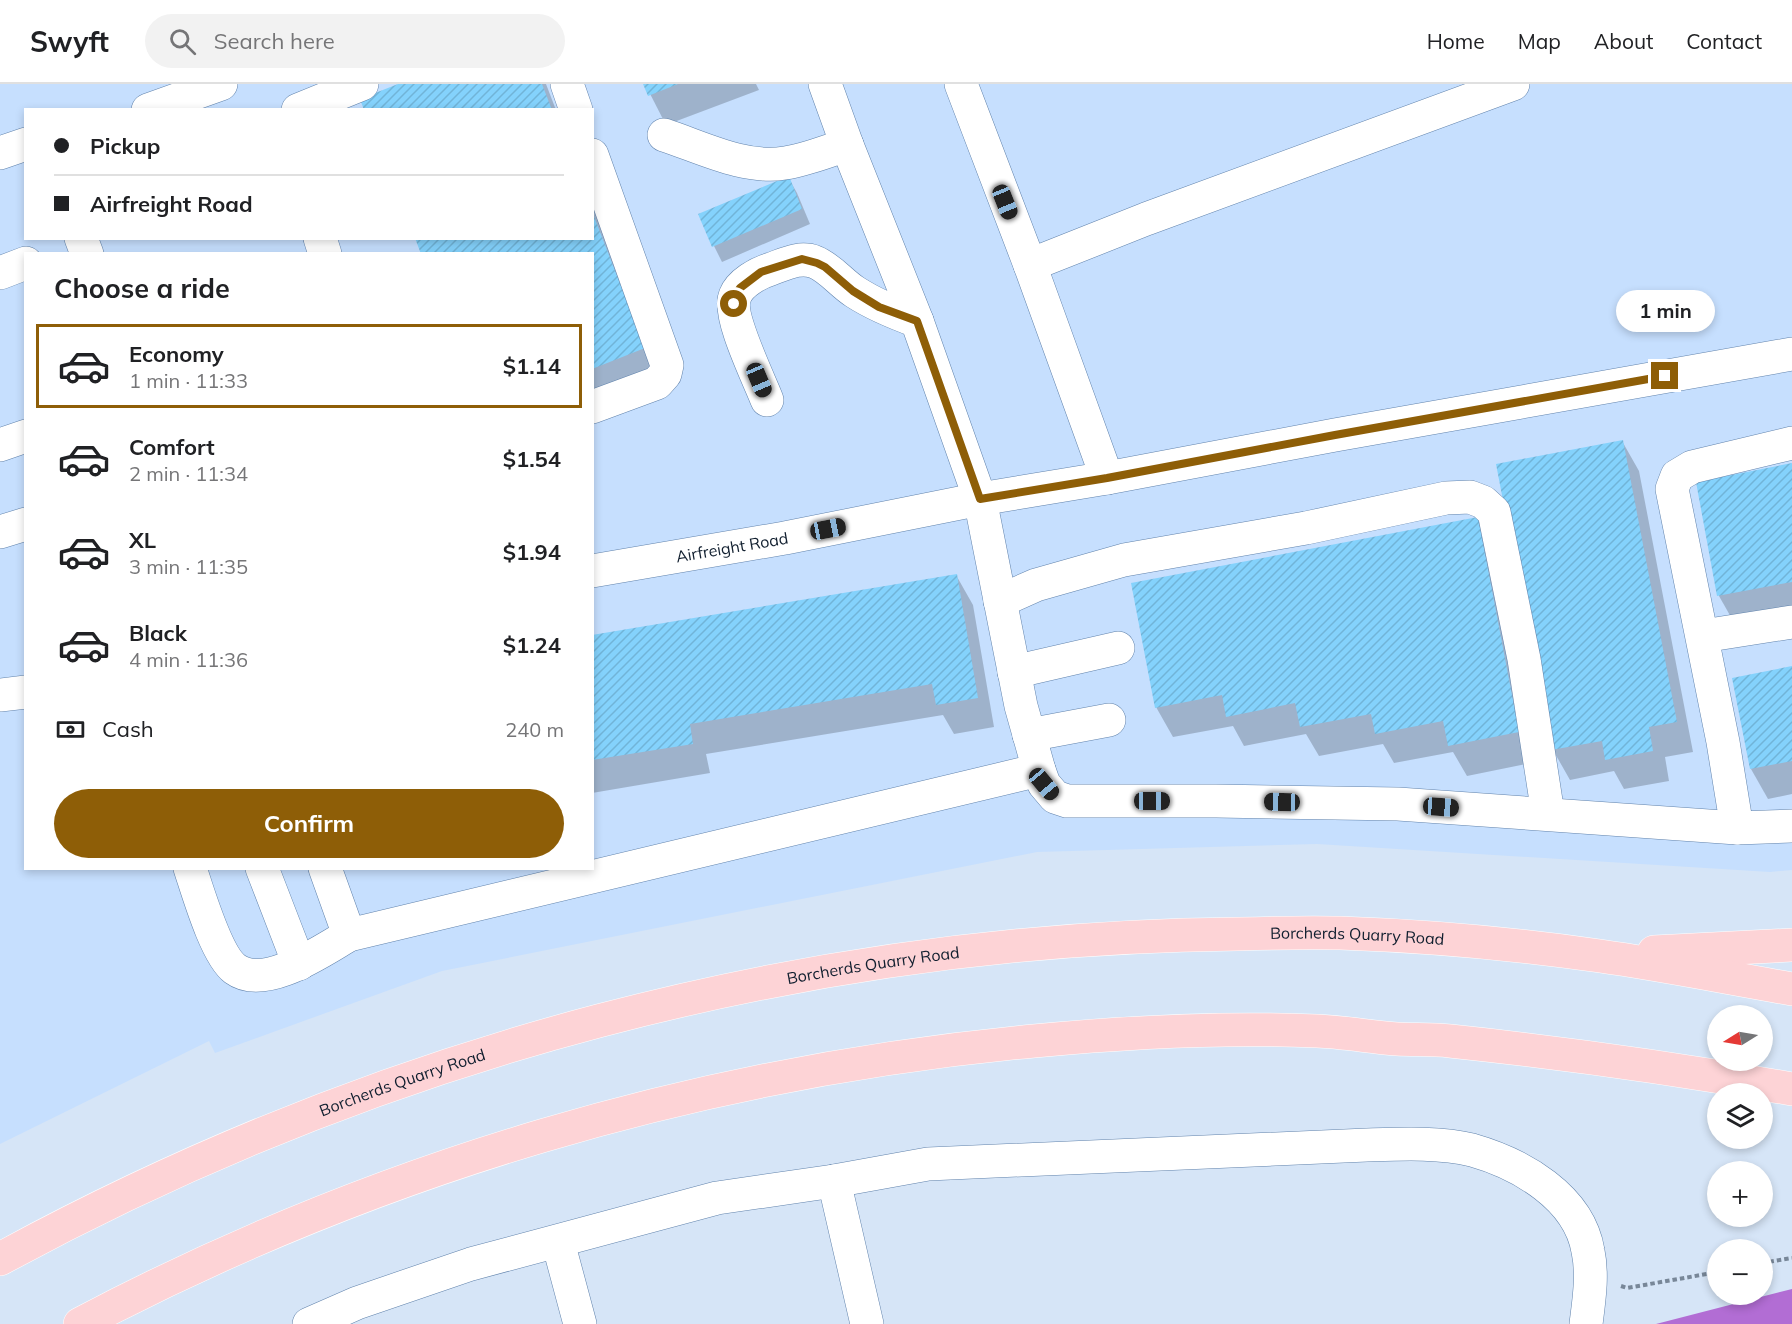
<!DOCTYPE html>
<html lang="en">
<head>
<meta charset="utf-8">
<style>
  :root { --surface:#fff; --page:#f2f2f2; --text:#202124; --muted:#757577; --line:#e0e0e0; --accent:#8e5e07 }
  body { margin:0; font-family:Mulish,sans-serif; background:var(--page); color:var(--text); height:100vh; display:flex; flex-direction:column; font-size:22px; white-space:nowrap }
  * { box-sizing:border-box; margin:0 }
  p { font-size:20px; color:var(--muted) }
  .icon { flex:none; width:33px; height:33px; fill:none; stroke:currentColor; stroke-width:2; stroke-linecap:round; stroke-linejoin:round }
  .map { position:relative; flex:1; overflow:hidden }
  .panel { position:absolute; left:24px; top:168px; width:570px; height:618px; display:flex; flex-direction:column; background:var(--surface); border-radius:0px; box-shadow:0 3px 9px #0003 }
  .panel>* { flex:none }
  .top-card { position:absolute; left:24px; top:24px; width:570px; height:132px; border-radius:0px; box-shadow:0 3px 9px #0003; display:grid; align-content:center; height:132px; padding:0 30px; background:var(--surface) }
  .needle { width:39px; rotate:259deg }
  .controls { position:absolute; left:1707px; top:921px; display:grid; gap:12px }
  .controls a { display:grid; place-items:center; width:66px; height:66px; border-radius:50%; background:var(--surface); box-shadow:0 3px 9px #0003; font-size:30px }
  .end { position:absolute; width:27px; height:27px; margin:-14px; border:8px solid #8e5e07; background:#fff; box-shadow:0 0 0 3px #fff }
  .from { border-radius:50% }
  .bubble { position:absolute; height:42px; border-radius:21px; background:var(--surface); box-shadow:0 3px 9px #0003; font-size:20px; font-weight:700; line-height:42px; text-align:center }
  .car { position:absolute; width:18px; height:36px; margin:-18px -9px; border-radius:8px; box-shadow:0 0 4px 2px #0007; background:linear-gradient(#222 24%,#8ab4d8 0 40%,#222 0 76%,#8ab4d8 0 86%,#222 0) }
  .top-card b { display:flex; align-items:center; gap:21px; height:57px; font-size:22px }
  .top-card b+b { border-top:2px solid var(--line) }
  .top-card i { width:15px; height:15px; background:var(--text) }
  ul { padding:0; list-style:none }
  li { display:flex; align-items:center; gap:18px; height:84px; margin:0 12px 9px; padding:0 18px; border:3px solid transparent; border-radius:0px }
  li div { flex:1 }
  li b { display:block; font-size:22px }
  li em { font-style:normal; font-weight:700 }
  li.on { border-color:var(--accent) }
  li>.icon { width:54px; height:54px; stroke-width:1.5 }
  h2 { padding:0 30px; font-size:27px; line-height:72px }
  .pay { display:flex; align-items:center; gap:15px; height:66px; padding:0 30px; font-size:22px }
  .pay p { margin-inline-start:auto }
  .cta { display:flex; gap:12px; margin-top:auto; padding:12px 30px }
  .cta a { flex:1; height:69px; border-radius:36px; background:var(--accent); color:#fff; font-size:24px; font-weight:700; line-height:69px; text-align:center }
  header { display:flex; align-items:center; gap:36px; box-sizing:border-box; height:84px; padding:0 30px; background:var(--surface); border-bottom:2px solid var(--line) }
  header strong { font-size:28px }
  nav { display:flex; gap:33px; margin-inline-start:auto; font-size:21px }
  .search { width:420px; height:54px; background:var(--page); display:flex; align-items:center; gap:15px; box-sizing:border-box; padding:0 21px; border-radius:33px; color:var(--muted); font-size:22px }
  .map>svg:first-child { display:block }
  .built { fill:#c6dffe; fill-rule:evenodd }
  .water { fill:#b26dd4 }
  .shadow { fill:#0003 }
  .building { fill:url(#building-hatch) }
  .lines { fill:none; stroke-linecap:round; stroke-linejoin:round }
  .minor-casing { stroke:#6183ac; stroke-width:34 }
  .major-casing { stroke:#fff; stroke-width:34 }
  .path { stroke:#788798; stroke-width:4; stroke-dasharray:4.5 3; stroke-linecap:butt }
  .minor { stroke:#fff; stroke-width:33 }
  .major { stroke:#fdd3d6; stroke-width:33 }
  .route { stroke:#8e5e07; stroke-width:8 }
  .labels { text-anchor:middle; stroke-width:6; stroke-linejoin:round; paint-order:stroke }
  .street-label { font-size:16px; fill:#111f2f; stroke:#eaf1fb }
</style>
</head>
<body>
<header>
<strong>Swyft</strong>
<div class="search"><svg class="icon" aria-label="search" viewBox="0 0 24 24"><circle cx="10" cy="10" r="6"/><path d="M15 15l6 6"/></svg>Search here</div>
<nav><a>Home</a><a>Map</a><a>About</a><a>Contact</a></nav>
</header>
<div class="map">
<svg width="1792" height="1240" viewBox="0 0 1792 1240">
  <defs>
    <pattern id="building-hatch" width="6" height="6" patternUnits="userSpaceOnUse" patternTransform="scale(1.5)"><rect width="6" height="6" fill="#84d2fc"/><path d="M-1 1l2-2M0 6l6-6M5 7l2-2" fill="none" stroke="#71b4d8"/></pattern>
  </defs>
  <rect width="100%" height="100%" fill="#d6e5f7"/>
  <path class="built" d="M0 0H1792V786L1770 788 1317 760 1037 768 442 887 215 969 209 957 0 1060ZM26 26H592V154H26ZM26 170H592V784H26Z"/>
  <path class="water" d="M1792 1205V1240H1656Z"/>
  <g class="shadow">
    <path d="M402 0H546L556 26H366Z"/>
    <path d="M645 0H756L759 6 666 41Z"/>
    <path d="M788 93 797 109 810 140 722 178 714 162 700 131Z"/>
    <path d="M592 119 661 295 592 322Z"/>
    <path d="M1622 357 1639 387 1693 668 1665 673 1669 697 1624 705 1614 687 1570 696 1553 666Z"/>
    <path d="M1792 381V531L1736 542 1719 512 1697 399Z"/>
    <path d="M1478 434 1495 464 1536 678 1467 692 1453 668 1394 679 1383 660 1319 672 1306 650 1244 662 1233 642 1173 653 1156 623Z"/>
    <path d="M956 491 973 521 994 643 954 650 943 631 706 670 710 689 592 709V552Z"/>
    <path d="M1792 584V710L1768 715 1751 685Z"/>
  </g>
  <g class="building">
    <path d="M398 0H542L552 26H364L360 15Z"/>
    <path d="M643 0H678L648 12Z"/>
    <path d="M789 92 802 125 712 163 698 130Z"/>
    <path d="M593 130 645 264 592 285V170H421L415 154H592Z"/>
    <path d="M1623 356 1677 638 1649 643 1653 667 1605 676 1602 657 1551 666 1496 380Z"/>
    <path d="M1792 379V498L1717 512 1696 398Z"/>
    <path d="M1478 433 1519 648 1448 662 1443 637 1375 650 1371 630 1300 643 1295 619 1226 633 1222 611 1155 624 1131 499Z"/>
    <path d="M957 490 978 614 936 621 932 600 690 640 693 660 592 676V551Z"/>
    <path d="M1792 582V677L1750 685 1732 594Z"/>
  </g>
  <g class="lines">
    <g class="minor-casing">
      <g id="minor">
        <path d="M567 0 576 26"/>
        <path d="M825 0 847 61 917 237 980 415 1021 622 1039 686 1044 700 1055 713 1067 717H1216L1398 720 1737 744 1792 742"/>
        <path d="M961 0 1030 181 1107 394"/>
        <path d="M148 26 221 0"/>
        <path d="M298 26 362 0"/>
        <path d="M664 51C701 63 745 86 785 79 806 76 827 67 847 61"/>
        <path d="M0 69 26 60"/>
        <path d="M592 71 667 281 665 290 657 299 592 323"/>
        <path d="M81 154 87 170"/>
        <path d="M320 154 325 170"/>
        <path d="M1030 181 1146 135 1513 0"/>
        <path d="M0 189 26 179"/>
        <path d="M767 316C759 295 727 231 735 212 740 199 758 189 771 185 785 180 800 172 815 178 830 184 841 199 855 208 875 221 895 229 917 237"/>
        <path d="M0 361 26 352"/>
        <path d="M0 448 26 440"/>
        <path id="s1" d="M592 487 785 454 980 415 1107 394 1335 351 1792 270"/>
        <path d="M1000 517 1036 501 1124 476 1306 444 1446 414 1470 413 1483 418 1494 428 1524 575 1548 730"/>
        <path d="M1703 552 1792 538"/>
        <path d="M1014 588 1118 564"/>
        <path d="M0 611 26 608"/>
        <path d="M1029 651 1109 636"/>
        <path d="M1737 744 1723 658 1672 405 1677 392 1692 383 1792 359"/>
        <path d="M190 784C198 808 216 871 235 885 265 907 323 866 349 851L1039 686"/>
        <path d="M262 784 299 880"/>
        <path d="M325 784 349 851"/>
        <path d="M834 1097 867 1240"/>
        <path d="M558 1158 580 1240"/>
        <path d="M309 1240 357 1219 471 1180 717 1114 834 1097 928 1080 1367 1061C1399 1060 1441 1058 1472 1066 1521 1080 1579 1113 1588 1167 1593 1191 1589 1216 1586 1240"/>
      </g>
    </g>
    <g class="major-casing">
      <g id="major">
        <path d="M1654 868 1792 861"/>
        <path id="s2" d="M0 1175C378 969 807 854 1238 850 1272 849 1306 848 1340 849 1425 852 1516 860 1600 872 1664 881 1728 894 1792 905"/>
        <path d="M80 1240C376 1084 700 988 1034 957 1128 948 1223 943 1317 947 1344 948 1370 953 1397 955 1414 956 1432 955 1450 957 1564 969 1679 985 1792 1005"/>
      </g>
    </g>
    <g class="path">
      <path d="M1762 1179 1792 1174"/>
      <path d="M1621 1202 1627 1204 1718 1188"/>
    </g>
    <use href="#minor" class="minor"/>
    <use href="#major" class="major"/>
  </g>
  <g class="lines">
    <path class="route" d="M734 220V213L740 204 761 188 802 175 817 179 825 183 853 207 879 223 917 237 980 415 1107 394 1335 351 1665 292"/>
  </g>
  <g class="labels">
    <g class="street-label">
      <text dy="6" stroke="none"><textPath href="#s1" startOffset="142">Airfreight Road</textPath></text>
      <text dy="6" stroke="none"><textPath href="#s2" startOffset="1412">Borcherds Quarry Road</textPath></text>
      <text dy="6" stroke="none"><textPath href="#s2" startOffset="926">Borcherds Quarry Road</textPath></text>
      <text dy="6" stroke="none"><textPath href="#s2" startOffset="440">Borcherds Quarry Road</textPath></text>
    </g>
  </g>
</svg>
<div class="controls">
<a><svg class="needle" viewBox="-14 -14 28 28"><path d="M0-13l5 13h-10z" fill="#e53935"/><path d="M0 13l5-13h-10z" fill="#757577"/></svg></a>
<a><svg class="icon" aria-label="layers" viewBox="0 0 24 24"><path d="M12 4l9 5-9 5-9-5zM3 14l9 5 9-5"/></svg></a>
<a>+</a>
<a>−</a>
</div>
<i class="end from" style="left:734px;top:220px"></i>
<i class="end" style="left:1665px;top:292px"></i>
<div class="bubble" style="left:1616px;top:206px;width:99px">1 min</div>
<i class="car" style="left:1005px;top:118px;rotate:158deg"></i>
<i class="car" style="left:759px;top:296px;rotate:157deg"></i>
<i class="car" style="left:828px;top:445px;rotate:79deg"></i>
<i class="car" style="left:1044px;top:700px;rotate:140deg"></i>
<i class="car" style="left:1152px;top:717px;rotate:90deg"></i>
<i class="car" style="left:1282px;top:718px;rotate:271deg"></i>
<i class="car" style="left:1441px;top:723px;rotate:94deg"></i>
<div class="top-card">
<b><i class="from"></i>Pickup</b>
<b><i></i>Airfreight Road</b>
</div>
<section class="panel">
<h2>Choose a ride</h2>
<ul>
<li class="on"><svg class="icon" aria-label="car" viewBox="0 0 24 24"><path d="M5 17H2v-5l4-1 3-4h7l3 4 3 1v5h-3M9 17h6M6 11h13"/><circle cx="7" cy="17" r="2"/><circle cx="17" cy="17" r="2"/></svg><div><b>Economy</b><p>1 min · 11:33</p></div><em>$1.14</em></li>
<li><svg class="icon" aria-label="car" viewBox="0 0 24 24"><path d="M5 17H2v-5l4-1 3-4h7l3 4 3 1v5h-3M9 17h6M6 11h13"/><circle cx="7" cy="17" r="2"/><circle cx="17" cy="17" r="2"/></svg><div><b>Comfort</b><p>2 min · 11:34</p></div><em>$1.54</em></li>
<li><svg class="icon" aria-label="car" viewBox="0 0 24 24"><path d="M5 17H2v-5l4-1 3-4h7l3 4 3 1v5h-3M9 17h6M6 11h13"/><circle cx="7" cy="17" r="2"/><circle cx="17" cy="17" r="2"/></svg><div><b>XL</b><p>3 min · 11:35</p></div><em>$1.94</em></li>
<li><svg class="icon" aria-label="car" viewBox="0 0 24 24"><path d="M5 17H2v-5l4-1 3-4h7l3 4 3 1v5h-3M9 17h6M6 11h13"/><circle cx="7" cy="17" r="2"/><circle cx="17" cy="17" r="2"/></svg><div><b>Black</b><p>4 min · 11:36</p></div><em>$1.24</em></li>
</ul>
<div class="pay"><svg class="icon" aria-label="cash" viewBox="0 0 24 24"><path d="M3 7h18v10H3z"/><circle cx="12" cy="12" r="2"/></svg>Cash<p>240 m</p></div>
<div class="cta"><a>Confirm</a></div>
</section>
</div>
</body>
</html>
